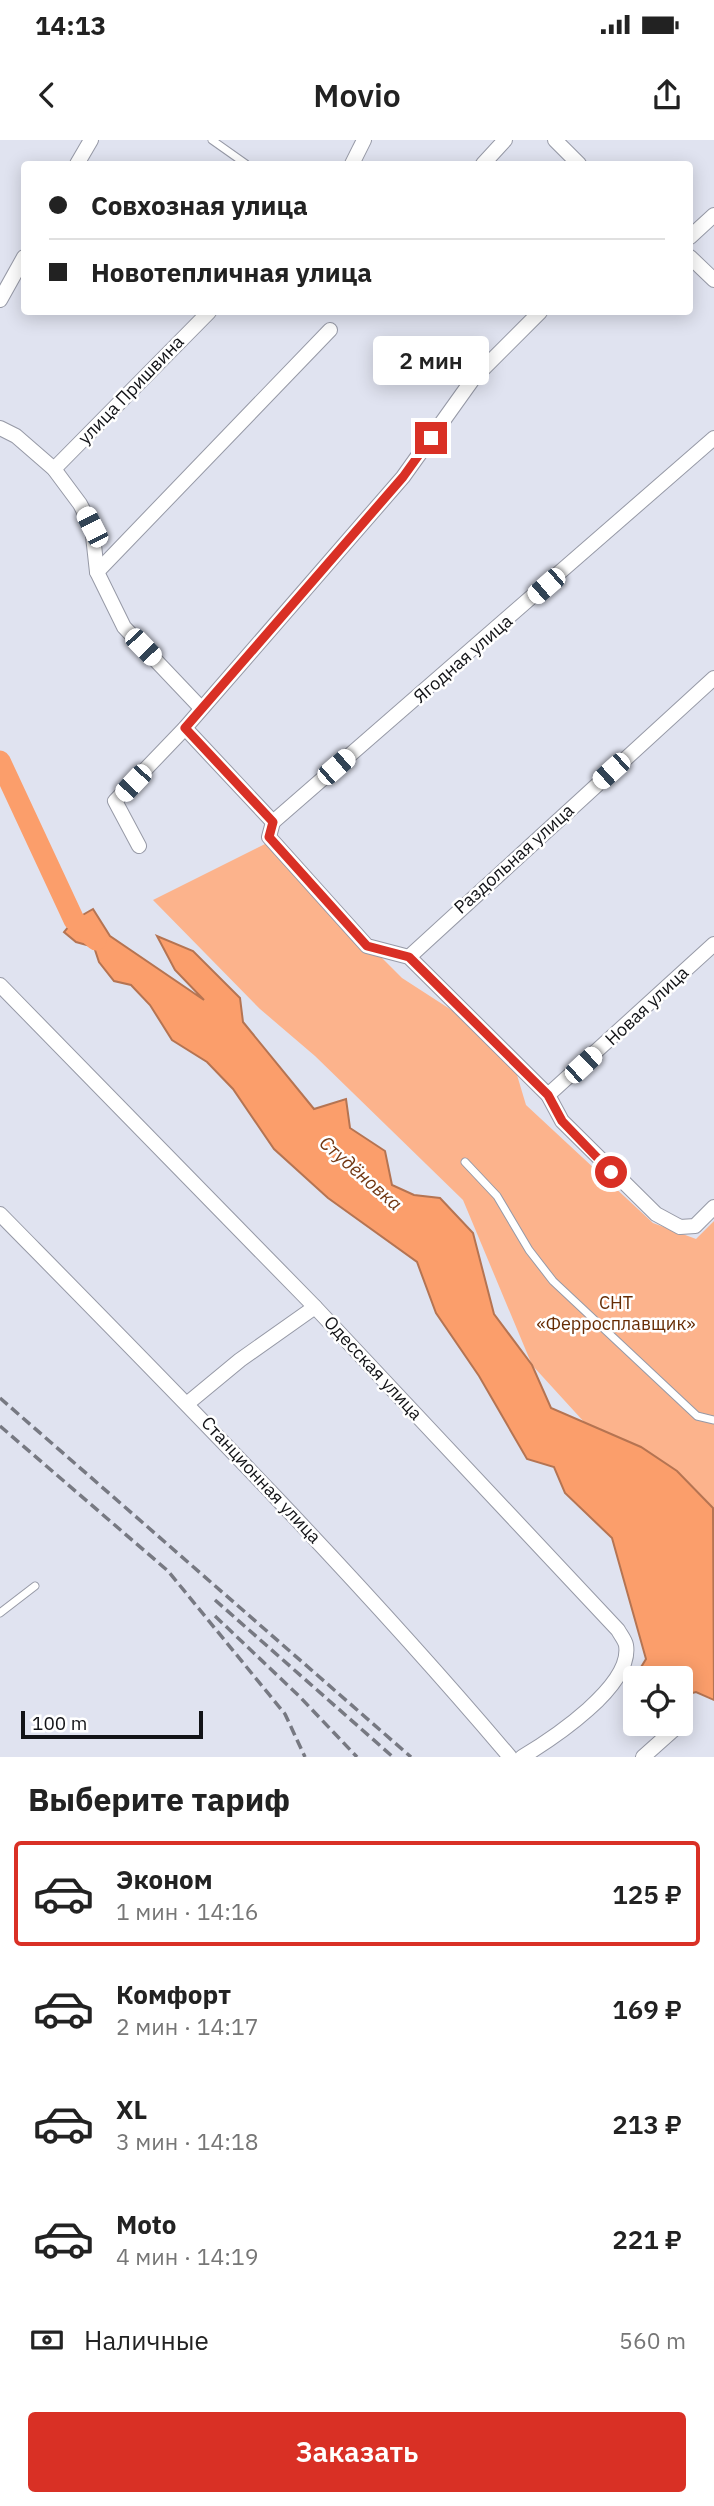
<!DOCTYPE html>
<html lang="ru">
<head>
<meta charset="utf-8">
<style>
  :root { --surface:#fff; --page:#f6f6f6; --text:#222; --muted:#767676; --line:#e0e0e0; --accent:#d93025 }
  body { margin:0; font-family:"IBM Plex Sans",sans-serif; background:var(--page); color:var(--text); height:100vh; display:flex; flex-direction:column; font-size:26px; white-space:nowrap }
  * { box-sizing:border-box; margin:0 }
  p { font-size:23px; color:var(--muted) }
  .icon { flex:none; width:38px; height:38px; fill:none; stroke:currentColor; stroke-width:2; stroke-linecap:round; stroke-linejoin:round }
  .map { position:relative; height:1617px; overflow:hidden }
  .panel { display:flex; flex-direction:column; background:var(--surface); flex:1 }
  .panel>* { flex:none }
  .banner { position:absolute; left:21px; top:21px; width:672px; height:154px; border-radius:7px; box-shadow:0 4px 18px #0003; display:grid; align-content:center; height:154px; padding:0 28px; background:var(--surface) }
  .tools { position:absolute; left:623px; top:1526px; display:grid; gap:14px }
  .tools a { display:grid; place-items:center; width:70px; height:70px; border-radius:7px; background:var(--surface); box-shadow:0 4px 18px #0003; font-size:35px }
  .scale { position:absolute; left:21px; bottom:18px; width:182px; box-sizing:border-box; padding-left:7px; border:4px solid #121317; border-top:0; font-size:19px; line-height:24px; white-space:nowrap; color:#121317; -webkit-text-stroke:5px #fff; paint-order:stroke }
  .end { position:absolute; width:32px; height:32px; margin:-16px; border:9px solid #d93025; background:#fff; box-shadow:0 0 0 4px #fff }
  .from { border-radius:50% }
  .bubble { position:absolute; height:49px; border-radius:7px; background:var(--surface); box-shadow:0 4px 18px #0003; font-size:23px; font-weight:600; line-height:49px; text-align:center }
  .car { position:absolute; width:21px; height:42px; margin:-21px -10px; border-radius:9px; box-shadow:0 0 5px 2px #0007; background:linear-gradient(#fff 24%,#345 0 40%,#fff 0 76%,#345 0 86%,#fff 0) }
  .banner b { display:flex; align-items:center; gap:24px; height:66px; font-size:26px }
  .banner b+b { border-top:2px solid var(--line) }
  .banner i { width:18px; height:18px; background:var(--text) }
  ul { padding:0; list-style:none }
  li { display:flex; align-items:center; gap:21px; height:105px; margin:0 14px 10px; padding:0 14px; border:4px solid transparent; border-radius:7px }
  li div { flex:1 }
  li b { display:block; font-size:26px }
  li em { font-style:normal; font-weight:600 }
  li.selected { border-color:var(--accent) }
  li>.icon { width:63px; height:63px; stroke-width:1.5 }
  h2 { padding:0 28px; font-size:32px; line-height:84px }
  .pay { display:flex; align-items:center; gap:18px; height:77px; padding:0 28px; font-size:26px }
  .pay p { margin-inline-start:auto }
  .cta { display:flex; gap:14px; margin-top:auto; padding:14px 28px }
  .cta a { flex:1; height:80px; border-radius:7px; background:var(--accent); color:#fff; font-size:28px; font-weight:600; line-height:80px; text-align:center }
  .status { display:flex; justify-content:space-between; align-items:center; height:49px; padding:0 35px; background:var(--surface); direction:ltr }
  .status svg { height:19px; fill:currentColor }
  header { display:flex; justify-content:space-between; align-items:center; height:91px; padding:0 28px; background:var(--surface); font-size:32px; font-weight:600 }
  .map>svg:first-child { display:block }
  .green { fill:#fcb38c }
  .water { fill:#fb9e6b; stroke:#b57452; stroke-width:2 }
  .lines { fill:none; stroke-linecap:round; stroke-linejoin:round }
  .river { stroke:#fb9e6b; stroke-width:21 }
  .service-casing { stroke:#9699a6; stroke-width:9 }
  .minor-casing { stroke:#9699a6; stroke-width:16 }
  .service { stroke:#fff; stroke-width:7 }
  .minor { stroke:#fff; stroke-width:14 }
  .rail { stroke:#777982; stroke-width:3.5; stroke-dasharray:10 5; stroke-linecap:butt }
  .route { stroke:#d93025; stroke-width:9 }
  .labels { text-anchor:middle; stroke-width:5; stroke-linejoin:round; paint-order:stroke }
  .street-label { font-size:18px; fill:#121317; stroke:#fff }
  .park-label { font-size:18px; fill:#662c04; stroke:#fff }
  .water-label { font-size:19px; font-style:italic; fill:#723712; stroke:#fff }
</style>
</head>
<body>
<div class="status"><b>14:13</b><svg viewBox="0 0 49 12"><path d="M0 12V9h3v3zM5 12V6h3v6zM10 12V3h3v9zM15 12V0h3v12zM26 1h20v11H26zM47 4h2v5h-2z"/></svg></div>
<header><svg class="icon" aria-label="back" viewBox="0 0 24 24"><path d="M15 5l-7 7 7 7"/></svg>Movio<svg class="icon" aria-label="share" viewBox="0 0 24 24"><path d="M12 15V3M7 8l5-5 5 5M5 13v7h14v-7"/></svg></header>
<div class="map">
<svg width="714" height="1617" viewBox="0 0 714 1617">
  <rect width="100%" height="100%" fill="#e0e3f0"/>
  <path class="green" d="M267 703 402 838 470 882 517 935 526 965 653 1083 696 1099 714 1081V1371L660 1320 585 1283 532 1225 463 1060 315 916 260 869 153 760Z"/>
  <path class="water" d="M93 769 110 796 204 860 175 830 157 796 193 811 240 858 243 882 314 969 346 959 350 988 385 1011 392 1045 414 1055 440 1058 473 1093 494 1174 532 1225 551 1268 641 1307 677 1331 713 1368 714 1560 696 1552 681 1556V1538H635V1559L625 1553 646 1519 612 1398 565 1353 554 1327 527 1319 479 1236 436 1173 417 1122 328 1058 274 1009 233 949 207 922 172 900 150 865 131 845 114 841 99 822 94 807 76 802 64 792 74 780Z"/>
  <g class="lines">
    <path class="river" d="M0 621 74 780 96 800"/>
    <g class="service-casing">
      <g id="service">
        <path d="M212 0 246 24"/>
        <path d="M465 1022 497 1056 529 1110 553 1141 697 1276 714 1280"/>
        <path d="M0 1473 35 1446"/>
      </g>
    </g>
    <g class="minor-casing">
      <g id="minor">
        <path d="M555 0 579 24"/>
        <path d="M77 24 91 0"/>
        <path d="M352 24 364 0"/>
        <path d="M483 24 505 0"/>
        <path d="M690 97 714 75"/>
        <path d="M690 117 714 140"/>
        <path d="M0 160 24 117"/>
        <path d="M0 288 16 296 54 329 80 364 92 387 97 432 124 487 200 567"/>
        <path d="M54 329 209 172"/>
        <path d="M97 432 330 190"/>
        <path d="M185 588 273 682 269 697 367 806 409 817 548 955 562 981 656 1074 680 1087 695 1086 714 1067"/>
        <path d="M273 682 714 298"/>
        <path d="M139 706 115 661 185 588 403 337 473 239 540 172"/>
        <path d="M409 817 714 538"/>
        <path d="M0 845 315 1167 618 1490C620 1494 625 1500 626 1505 633 1546 552 1599 522 1617"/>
        <path d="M548 955 714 804"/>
        <path d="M0 1074C174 1251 349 1427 510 1617"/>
        <path d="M188 1263 240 1220 315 1167"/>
        <path d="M643 1617 680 1584"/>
      </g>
    </g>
    <use href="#service" class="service"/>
    <use href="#minor" class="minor"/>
    <g class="rail">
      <path d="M0 1258 411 1617"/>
      <path d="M0 1286 168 1431 285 1574 305 1617"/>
      <path d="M215 1460 393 1617"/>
      <path d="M215 1476 299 1556 357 1617"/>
    </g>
  </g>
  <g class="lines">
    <path class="route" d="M431 298 403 337 185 588 273 682 269 697 367 806 409 817 548 955 562 981 611 1032"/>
  </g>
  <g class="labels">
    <g class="street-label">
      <text transform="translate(131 250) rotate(-46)" y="6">улица Пришвина</text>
      <text transform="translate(463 519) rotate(-41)" y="6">Ягодная улица</text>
      <text transform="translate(514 719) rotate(-42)" y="6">Раздольная улица</text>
      <text transform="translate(647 866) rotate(-43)" y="6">Новая улица</text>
      <text transform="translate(373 1228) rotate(47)" y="6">Одесская улица</text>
      <text transform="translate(261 1340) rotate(47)" y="6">Станционная улица</text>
    </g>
    <g class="park-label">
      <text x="616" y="1169">СНТ<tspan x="616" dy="21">«Ферросплавщик»</tspan></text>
    </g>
    <g class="water-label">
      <text transform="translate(361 1033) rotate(41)" y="7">Студёновка</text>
    </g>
  </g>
</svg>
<div class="tools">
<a><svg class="icon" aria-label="locate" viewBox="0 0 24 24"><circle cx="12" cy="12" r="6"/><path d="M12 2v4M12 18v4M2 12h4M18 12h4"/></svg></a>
</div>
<div class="scale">100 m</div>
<i class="end from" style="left:611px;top:1032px"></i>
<i class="end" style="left:431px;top:298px"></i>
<div class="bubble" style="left:373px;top:196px;width:116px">2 мин</div>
<i class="car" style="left:92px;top:387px;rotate:333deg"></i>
<i class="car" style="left:546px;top:446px;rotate:229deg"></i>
<i class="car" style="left:143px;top:507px;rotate:136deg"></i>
<i class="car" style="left:336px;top:627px;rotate:49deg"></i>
<i class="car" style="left:611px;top:631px;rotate:228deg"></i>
<i class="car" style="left:133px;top:643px;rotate:223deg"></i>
<i class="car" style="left:583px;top:925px;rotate:47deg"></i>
<div class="banner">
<b><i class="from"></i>Совхозная улица</b>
<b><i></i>Новотепличная улица</b>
</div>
</div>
<section class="panel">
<h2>Выберите тариф</h2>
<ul>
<li class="selected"><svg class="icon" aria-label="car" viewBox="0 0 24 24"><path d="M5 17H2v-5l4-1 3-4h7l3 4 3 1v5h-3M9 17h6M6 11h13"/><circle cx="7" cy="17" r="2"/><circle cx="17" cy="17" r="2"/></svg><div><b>Эконом</b><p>1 мин · 14:16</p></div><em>125 ₽</em></li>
<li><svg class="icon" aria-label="car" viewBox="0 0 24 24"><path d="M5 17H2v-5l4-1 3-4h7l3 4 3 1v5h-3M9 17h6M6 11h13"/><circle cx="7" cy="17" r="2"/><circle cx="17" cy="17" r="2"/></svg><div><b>Комфорт</b><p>2 мин · 14:17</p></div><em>169 ₽</em></li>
<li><svg class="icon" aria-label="car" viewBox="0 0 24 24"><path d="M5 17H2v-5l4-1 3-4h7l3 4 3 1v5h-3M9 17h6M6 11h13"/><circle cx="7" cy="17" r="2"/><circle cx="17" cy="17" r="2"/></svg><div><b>XL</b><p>3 мин · 14:18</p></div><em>213 ₽</em></li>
<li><svg class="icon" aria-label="car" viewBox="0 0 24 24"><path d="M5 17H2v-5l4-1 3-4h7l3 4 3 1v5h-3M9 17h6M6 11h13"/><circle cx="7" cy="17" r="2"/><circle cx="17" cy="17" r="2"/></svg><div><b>Moto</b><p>4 мин · 14:19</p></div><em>221 ₽</em></li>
</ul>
<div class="pay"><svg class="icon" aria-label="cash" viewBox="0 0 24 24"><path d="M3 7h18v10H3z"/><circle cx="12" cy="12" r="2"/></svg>Наличные<p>560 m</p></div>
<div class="cta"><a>Заказать</a></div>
</section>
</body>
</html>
